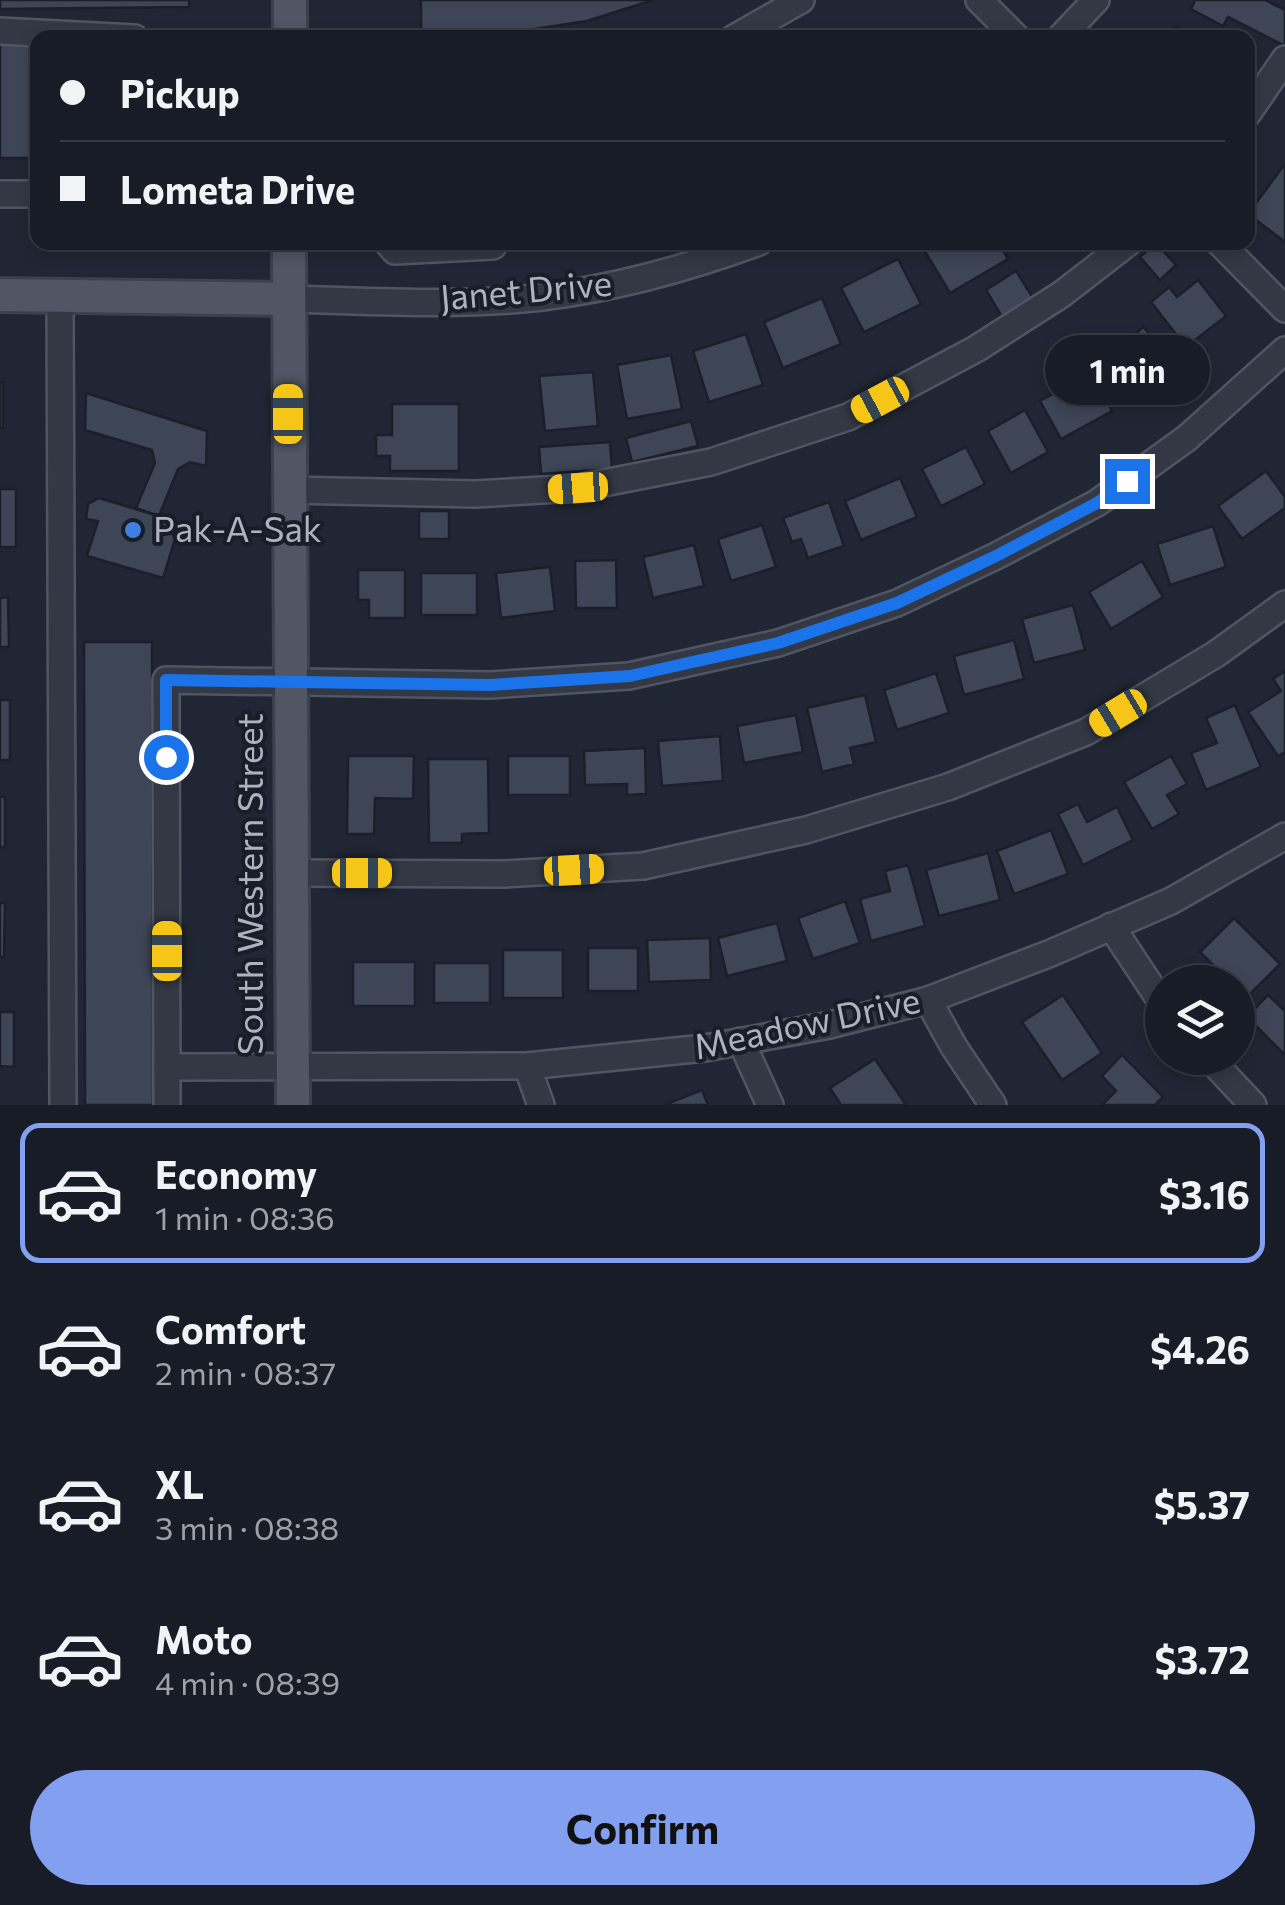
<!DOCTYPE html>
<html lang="en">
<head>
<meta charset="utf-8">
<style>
  :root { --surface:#181c26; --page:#21252e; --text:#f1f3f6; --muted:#9fa1a7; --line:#363a43; --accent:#839ff0 }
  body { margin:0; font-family:Commissioner,sans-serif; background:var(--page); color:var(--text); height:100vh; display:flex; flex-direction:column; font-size:38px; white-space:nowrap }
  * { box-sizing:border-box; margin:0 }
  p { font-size:32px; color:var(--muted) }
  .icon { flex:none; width:55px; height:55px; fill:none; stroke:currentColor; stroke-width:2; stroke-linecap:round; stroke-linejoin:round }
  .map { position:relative; height:1105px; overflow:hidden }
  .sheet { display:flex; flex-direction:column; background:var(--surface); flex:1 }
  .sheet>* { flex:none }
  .guide { position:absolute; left:30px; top:30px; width:1225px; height:220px; border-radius:20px; box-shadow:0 5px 15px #0003,0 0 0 2px var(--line); display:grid; align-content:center; height:220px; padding:0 30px; background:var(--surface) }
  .controls { position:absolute; left:1145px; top:965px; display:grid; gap:20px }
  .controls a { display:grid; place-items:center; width:110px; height:110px; border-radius:50%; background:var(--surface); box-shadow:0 5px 15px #0003,0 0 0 2px var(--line); font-size:50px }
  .end { position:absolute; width:45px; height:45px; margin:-22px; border:12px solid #1a73e8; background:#fff; box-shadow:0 0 0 5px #fff }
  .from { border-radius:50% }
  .bubble { position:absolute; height:70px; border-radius:35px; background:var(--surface); box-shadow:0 5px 15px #0003,0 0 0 2px var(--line); font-size:32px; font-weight:700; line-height:70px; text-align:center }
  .car { position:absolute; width:30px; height:60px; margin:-30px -15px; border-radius:12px; box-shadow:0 0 8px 2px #0007; background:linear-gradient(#f5c518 24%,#345 0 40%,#f5c518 0 76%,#345 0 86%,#f5c518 0) }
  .guide b { display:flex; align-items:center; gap:35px; height:95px; font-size:38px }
  .guide b+b { border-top:2px solid var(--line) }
  .guide i { width:25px; height:25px; background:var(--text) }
  ul { padding:18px 0 0; list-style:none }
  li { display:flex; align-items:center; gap:30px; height:140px; margin:0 20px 15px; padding:0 10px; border:5px solid transparent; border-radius:20px }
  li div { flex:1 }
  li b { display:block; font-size:38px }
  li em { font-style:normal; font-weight:700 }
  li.on { border-color:var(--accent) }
  li>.icon { width:90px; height:90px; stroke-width:1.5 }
  .button { display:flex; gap:20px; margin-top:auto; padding:20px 30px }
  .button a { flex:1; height:115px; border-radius:60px; background:var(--accent); color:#111; font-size:40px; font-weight:700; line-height:115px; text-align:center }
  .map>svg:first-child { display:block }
  .building { fill:#3e4556; stroke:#1a1f2a; stroke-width:2.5 }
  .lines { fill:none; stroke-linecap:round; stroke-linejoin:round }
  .minor-casing { stroke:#505562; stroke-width:30 }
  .major-casing { stroke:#3c414e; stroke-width:38 }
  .minor { stroke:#333844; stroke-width:25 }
  .major { stroke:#515664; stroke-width:32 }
  .route { stroke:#1a73e8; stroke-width:12 }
  .shop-dot { fill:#3f7fe0; stroke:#191d28; stroke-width:4 }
  .labels { text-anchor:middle; stroke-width:8; stroke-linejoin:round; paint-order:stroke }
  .street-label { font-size:35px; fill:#adb2c1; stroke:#191d28 }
  .poi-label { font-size:35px; fill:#adb2c1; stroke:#191d28; text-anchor:start }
</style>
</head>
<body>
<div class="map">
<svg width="1285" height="1105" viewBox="0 0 1285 1105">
  <rect width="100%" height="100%" fill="#202633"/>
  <g class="building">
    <path d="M0 0H189V7L0 9Z"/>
    <path d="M421 0H653L587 21 494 35V38H421Z"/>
    <path d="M1195 0H1265L1285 10V46L1228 17 1223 26 1191 9Z"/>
    <path d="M1176 26 1191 38H1167Z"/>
    <path d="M0 44 38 45V158H0Z"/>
    <path d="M1284 165 1285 166V242L1248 214Z"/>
    <path d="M998 242 1008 259 950 293 920 243Z"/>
    <path d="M1156 243 1176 265 1160 280 1140 257Z"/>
    <path d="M898 259 921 304 864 332 841 288Z"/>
    <path d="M1016 271 1033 298 1002 317 986 290Z"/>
    <path d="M1198 280 1226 316 1186 347 1151 302 1169 287 1177 297Z"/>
    <path d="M822 298 841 344 783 368 764 322Z"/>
    <path d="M1143 327 1171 356 1126 399 1098 370Z"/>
    <path d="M746 334 763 385 709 402 693 351Z"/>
    <path d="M671 355 682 409 627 419 617 365Z"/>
    <path d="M593 372 598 426 545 431 539 376Z"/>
    <path d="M1091 373 1112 411 1061 439 1040 401Z"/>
    <rect x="0" y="382" width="3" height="46"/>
    <path d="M86 393 207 431 206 466 190 462 178 469 159 516 136 508 155 463 152 450 85 430Z"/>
    <path d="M392 404H459V471H390V456H376V435H392Z"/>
    <path d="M1025 410 1048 452 1011 473 988 431Z"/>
    <path d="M691 421 698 446 632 462 626 438Z"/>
    <path d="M610 442 612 469 541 474 539 447Z"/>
    <path d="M966 447 985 484 941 506 922 469Z"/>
    <path d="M1266 471 1285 497V508L1242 539 1218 506Z"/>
    <path d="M900 478 917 517 861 540 845 501Z"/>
    <rect x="0" y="489" width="16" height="58"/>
    <path d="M99 498 165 518 175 539 163 578 87 556 98 521 86 519 88 504Z"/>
    <path d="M829 502 844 546 808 558 801 539 792 542 783 518Z"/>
    <rect x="419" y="511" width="30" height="28"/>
    <path d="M762 525 776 567 731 581 718 539Z"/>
    <path d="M1213 526 1226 567 1170 585 1157 544Z"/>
    <path d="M694 545 704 586 653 598 643 557Z"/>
    <path d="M616 560 617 608H576L575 561Z"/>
    <path d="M1142 561 1163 597 1111 629 1089 592Z"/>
    <path d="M550 567 555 611 501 618 496 573Z"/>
    <path d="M358 570H405V618H369V600H358Z"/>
    <rect x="421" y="573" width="56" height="42"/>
    <path d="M8 597 9 647H0V598Z"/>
    <path d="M1073 605 1085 650 1034 663 1022 619Z"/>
    <path d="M1014 640 1024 679 964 695 954 656Z"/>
    <path d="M84 642H152L153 1105H85Z"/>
    <path d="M1285 671V752L1278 756 1248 712 1281 691 1273 679Z"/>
    <path d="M936 673 949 713 897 730 884 690Z"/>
    <path d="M865 695 876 742 850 748 854 764 822 772 807 708Z"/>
    <rect x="0" y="700" width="10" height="60"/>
    <path d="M1235 705 1261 767 1206 790 1191 753 1217 743 1206 718Z"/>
    <path d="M796 715 803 752 744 763 737 726Z"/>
    <path d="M720 736 723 781 662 786 658 741Z"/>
    <path d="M645 748 646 794 627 795V784L585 785 584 751Z"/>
    <path d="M348 756H414L413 799 375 798 374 834H347Z"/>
    <rect x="508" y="756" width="62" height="39"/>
    <path d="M1171 756 1187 784 1167 795 1179 814 1152 829 1124 782Z"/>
    <path d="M428 759H488L489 833 462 834V843H429Z"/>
    <rect x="0" y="797" width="5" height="50"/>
    <path d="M1078 804 1087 822 1117 807 1133 840 1083 865 1058 814Z"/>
    <path d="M1051 830 1068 874 1014 894 997 851Z"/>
    <path d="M988 853 1000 900 939 916 926 870Z"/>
    <path d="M908 865 925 926 871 941 860 899 890 891 885 871Z"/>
    <path d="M845 901 860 943 813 959 798 918Z"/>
    <path d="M0 903H5L4 957H0Z"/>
    <path d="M1234 918 1280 964 1238 1006V982H1207L1219 971 1200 952Z"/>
    <path d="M777 923 787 961 727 976 718 938Z"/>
    <path d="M710 938 711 980 649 982 647 940Z"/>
    <rect x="588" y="948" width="50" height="43"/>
    <rect x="503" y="950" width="60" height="48"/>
    <rect x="353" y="962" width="62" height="44"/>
    <rect x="434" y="963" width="56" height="40"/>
    <path d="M1063 995 1102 1053 1062 1080 1022 1022Z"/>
    <path d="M1268 995 1285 1011V1055L1247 1017Z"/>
    <path d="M0 1012H14V1067L0 1066Z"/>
    <path d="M1122 1055 1163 1097 1155 1105H1102L1116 1091 1102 1076Z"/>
    <path d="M875 1059 906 1105H841L830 1088Z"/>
    <path d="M702 1090 708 1105H664Z"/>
  </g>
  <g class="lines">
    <g class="minor-casing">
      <g id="minor">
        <path d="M979 0 1017 38"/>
        <path d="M0 31 135 38"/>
        <path d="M734 38 801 0"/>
        <path d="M1060 38 1096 0"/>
        <path d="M1248 113 1285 59"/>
        <path d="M0 194H38"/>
        <path d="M387 242 395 251 493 246V242"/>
        <path d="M1219 242 1285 309"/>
        <path d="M60 296 63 1105"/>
        <path d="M288 299C372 301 459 307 542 297 617 288 688 268 759 242"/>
        <path d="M288 490 475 494 578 488 711 462 848 417 976 349 1062 294 1129 242"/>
        <path d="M291 873 505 874 643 866 806 830 948 787 1086 732 1216 654 1285 604"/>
        <path d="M1111 926 1162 1003"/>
        <path d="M928 1000 954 1047 993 1105"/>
        <path d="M741 1041 770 1105"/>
        <path d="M1209 1058 1253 1105"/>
        <path d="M527 1066 541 1105"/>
        <path d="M167 1067 527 1066 705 1048 830 1025 928 1000 1051 953 1171 901 1285 836"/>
        <path d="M167 1105 166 680 490 685 629 676 778 643 897 603 996 556 1097 503 1187 438 1285 350"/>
      </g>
    </g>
    <g class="major-casing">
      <g id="major">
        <path d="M290 38V0"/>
        <path d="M289 242 293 1105"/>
        <path d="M0 295 288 299"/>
      </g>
    </g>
    <use href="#minor" class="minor"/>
    <use href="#major" class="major"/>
  </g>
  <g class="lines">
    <path class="route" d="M166 757V680L490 685 630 676 778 643 897 603 996 556 1097 503 1127 481"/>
  </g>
  <circle class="shop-dot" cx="133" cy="530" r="10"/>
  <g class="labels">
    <g class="street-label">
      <text transform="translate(526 291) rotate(-5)" y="12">Janet Drive</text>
      <text transform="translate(251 884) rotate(-90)" y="12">South Western Street</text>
      <text transform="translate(807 1024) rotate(-12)" y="12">Meadow Drive</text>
    </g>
    <g class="poi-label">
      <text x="153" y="542">Pak-A-Sak</text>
    </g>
  </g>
</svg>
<div class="controls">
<a><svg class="icon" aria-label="layers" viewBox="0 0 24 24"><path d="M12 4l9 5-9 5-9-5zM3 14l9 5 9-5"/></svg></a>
</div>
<i class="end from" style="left:166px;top:757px"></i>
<i class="end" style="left:1127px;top:481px"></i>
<div class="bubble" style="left:1045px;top:335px;width:165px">1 min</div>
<i class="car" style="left:880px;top:400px;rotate:242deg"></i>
<i class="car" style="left:288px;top:414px;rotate:0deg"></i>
<i class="car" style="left:578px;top:488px;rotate:266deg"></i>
<i class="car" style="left:1118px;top:713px;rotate:239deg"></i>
<i class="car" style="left:574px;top:870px;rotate:87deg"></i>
<i class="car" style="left:362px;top:873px;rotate:90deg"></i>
<i class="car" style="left:167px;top:951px;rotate:0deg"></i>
<div class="guide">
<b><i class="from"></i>Pickup</b>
<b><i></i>Lometa Drive</b>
</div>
</div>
<section class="sheet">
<ul>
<li class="on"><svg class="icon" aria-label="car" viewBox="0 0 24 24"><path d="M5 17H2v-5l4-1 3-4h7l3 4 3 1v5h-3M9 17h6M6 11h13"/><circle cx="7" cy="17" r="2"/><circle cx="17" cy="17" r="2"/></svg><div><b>Economy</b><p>1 min · 08:36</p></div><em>$3.16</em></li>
<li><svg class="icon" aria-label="car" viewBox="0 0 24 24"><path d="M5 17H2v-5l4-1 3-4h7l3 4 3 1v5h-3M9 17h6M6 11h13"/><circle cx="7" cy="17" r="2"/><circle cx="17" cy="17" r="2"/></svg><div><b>Comfort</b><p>2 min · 08:37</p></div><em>$4.26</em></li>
<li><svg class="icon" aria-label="car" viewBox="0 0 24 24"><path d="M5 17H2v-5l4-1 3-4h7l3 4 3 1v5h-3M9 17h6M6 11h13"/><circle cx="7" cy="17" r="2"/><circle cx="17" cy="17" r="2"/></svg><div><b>XL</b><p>3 min · 08:38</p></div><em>$5.37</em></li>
<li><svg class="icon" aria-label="car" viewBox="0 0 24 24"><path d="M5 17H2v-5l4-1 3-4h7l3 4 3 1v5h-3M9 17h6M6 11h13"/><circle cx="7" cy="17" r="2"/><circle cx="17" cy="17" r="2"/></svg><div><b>Moto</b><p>4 min · 08:39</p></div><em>$3.72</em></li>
</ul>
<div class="button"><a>Confirm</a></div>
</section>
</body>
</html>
